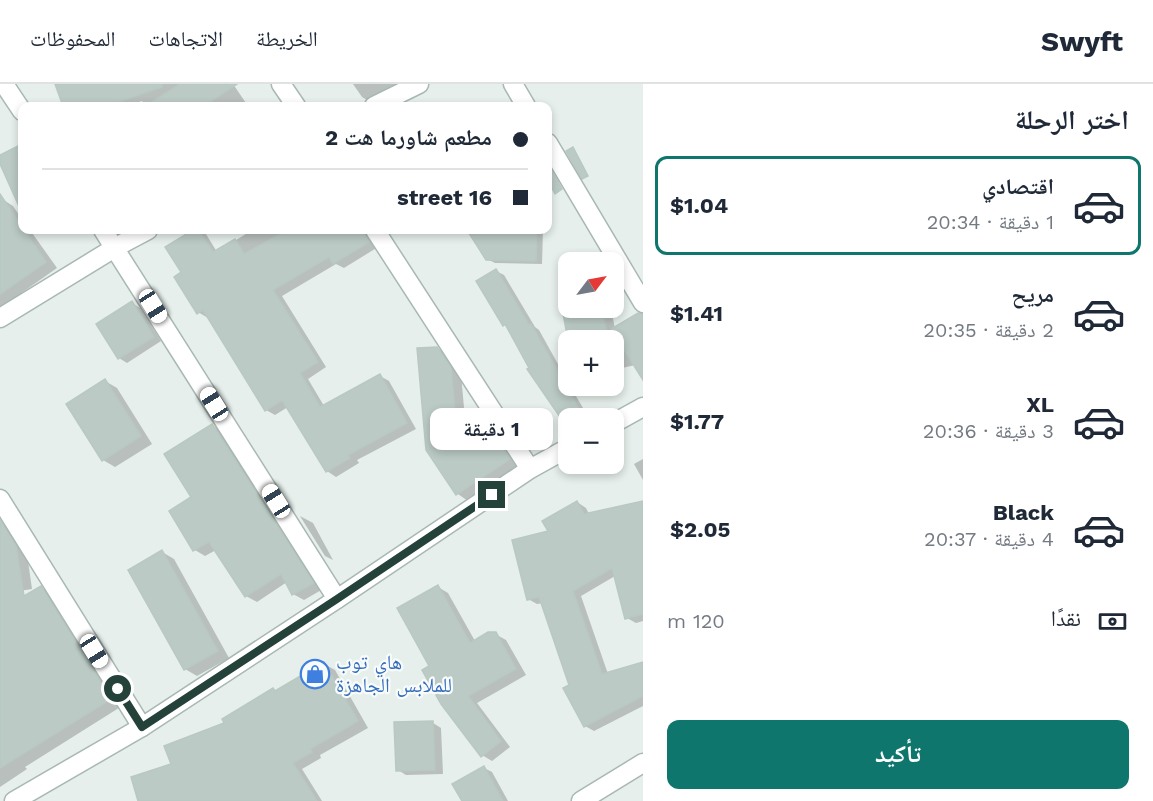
<!DOCTYPE html>
<html lang="ar">
<head>
<meta charset="utf-8">
<style>
  :root { --surface:#fff; --page:#f6f6f7; --text:#1f2937; --muted:#747a83; --line:#e0e1e3; --accent:#0f766e }
  body { margin:0; font-family:"Work Sans","Noto Naskh Arabic",sans-serif; background:var(--page); color:var(--text); direction:rtl; height:100vh; display:flex; flex-direction:column; font-size:22px; white-space:nowrap }
  * { box-sizing:border-box; margin:0 }
  p { font-size:20px; color:var(--muted) }
  .icon { flex:none; width:33px; height:33px; fill:none; stroke:currentColor; stroke-width:2; stroke-linecap:round; stroke-linejoin:round }
  .map { position:relative; flex:1; overflow:hidden; direction:ltr }
  .details { display:flex; flex-direction:column; background:var(--surface); width:510px }
  .details>* { flex:none }
  .top-card { position:absolute; left:18px; top:18px; width:534px; height:132px; border-radius:12px; box-shadow:0 3px 9px #0003; direction:rtl; display:grid; align-content:center; height:132px; padding:0 24px; background:var(--surface) }
  .needle { width:39px; rotate:58deg }
  .fabs { position:absolute; left:558px; top:168px; display:grid; gap:12px }
  .fabs a { display:grid; place-items:center; width:66px; height:66px; border-radius:12px; background:var(--surface); box-shadow:0 3px 9px #0003; font-size:30px }
  .end { position:absolute; width:27px; height:27px; margin:-14px; border:8px solid #24423a; background:#fff; box-shadow:0 0 0 3px #fff }
  .from { border-radius:50% }
  .bubble { position:absolute; height:42px; border-radius:12px; background:var(--surface); box-shadow:0 3px 9px #0003; font-size:20px; font-weight:700; line-height:42px; text-align:center; direction:rtl }
  .car { position:absolute; width:18px; height:36px; margin:-18px -9px; border-radius:8px; box-shadow:0 0 4px 2px #0007; background:linear-gradient(#fff 24%,#345 0 40%,#fff 0 76%,#345 0 86%,#fff 0) }
  .top-card b { display:flex; align-items:center; gap:21px; height:57px; font-size:22px }
  .top-card b+b { border-top:2px solid var(--line) }
  .top-card i { width:15px; height:15px; background:var(--text) }
  ul { padding:0; list-style:none }
  li { display:flex; align-items:center; gap:18px; height:99px; margin:0 12px 9px; padding:0 12px; border:3px solid transparent; border-radius:12px }
  li div { flex:1 }
  li b { display:block; font-size:22px }
  li em { font-style:normal; font-weight:700 }
  li.active { border-color:var(--accent) }
  li>.icon { width:54px; height:54px; stroke-width:1.5 }
  h2 { padding:0 24px; font-size:27px; line-height:72px }
  .pay { display:flex; align-items:center; gap:15px; height:66px; padding:0 24px; font-size:22px }
  .pay p { margin-inline-start:auto }
  .action { display:flex; gap:12px; margin-top:auto; padding:12px 24px }
  .action a { flex:1; height:69px; border-radius:12px; background:var(--accent); color:#fff; font-size:24px; font-weight:700; line-height:69px; text-align:center }
  header { display:flex; align-items:center; gap:36px; box-sizing:border-box; height:84px; padding:0 30px; background:var(--surface); border-bottom:2px solid var(--line) }
  header strong { font-size:28px }
  nav { display:flex; gap:33px; margin-inline-start:auto; font-size:21px }
  main { display:flex; flex:1; min-height:0 }
  .map>svg:first-child { display:block }
  .shadow { fill:#0003 }
  .building { fill:#bbcac4; stroke:#b8c9c2; stroke-width:1.5 }
  .lines { fill:none; stroke-linecap:round; stroke-linejoin:round }
  .minor-casing { stroke:#a8b8b2; stroke-width:21 }
  .tertiary-casing { stroke:#a8b8b2; stroke-width:21 }
  .minor { stroke:#fff; stroke-width:18 }
  .tertiary { stroke:#fff; stroke-width:18 }
  .route { stroke:#24423a; stroke-width:8 }
  .labels { text-anchor:middle; stroke-width:4.5; stroke-linejoin:round; paint-order:stroke }
  .shop-label { font-size:20px; fill:#366cbe; stroke:#f7fbf9; text-anchor:start }
</style>
</head>
<body>
<header>
<strong>Swyft</strong>
<nav><a>الخريطة</a><a>الاتجاهات</a><a>المحفوظات</a></nav>
</header>
<main>
<section class="details">
<h2>اختر الرحلة</h2>
<ul>
<li class="active"><svg class="icon" aria-label="car" viewBox="0 0 24 24"><path d="M5 17H2v-5l4-1 3-4h7l3 4 3 1v5h-3M9 17h6M6 11h13"/><circle cx="7" cy="17" r="2"/><circle cx="17" cy="17" r="2"/></svg><div><b>اقتصادي</b><p>1 دقيقة · 20:34</p></div><em>$1.04</em></li>
<li><svg class="icon" aria-label="car" viewBox="0 0 24 24"><path d="M5 17H2v-5l4-1 3-4h7l3 4 3 1v5h-3M9 17h6M6 11h13"/><circle cx="7" cy="17" r="2"/><circle cx="17" cy="17" r="2"/></svg><div><b>مريح</b><p>2 دقيقة · 20:35</p></div><em>$1.41</em></li>
<li><svg class="icon" aria-label="car" viewBox="0 0 24 24"><path d="M5 17H2v-5l4-1 3-4h7l3 4 3 1v5h-3M9 17h6M6 11h13"/><circle cx="7" cy="17" r="2"/><circle cx="17" cy="17" r="2"/></svg><div><b>XL</b><p>3 دقيقة · 20:36</p></div><em>$1.77</em></li>
<li><svg class="icon" aria-label="car" viewBox="0 0 24 24"><path d="M5 17H2v-5l4-1 3-4h7l3 4 3 1v5h-3M9 17h6M6 11h13"/><circle cx="7" cy="17" r="2"/><circle cx="17" cy="17" r="2"/></svg><div><b>Black</b><p>4 دقيقة · 20:37</p></div><em>$2.05</em></li>
</ul>
<div class="pay"><svg class="icon" aria-label="cash" viewBox="0 0 24 24"><path d="M3 7h18v10H3z"/><circle cx="12" cy="12" r="2"/></svg>نقدًا<p>120 m</p></div>
<div class="action"><a>تأكيد</a></div>
</section>
<div class="map">
<svg width="643" height="717" viewBox="0 0 643 717">
  <rect width="100%" height="100%" fill="#e6efeb"/>
  <g class="shadow">
    <path d="M66 0H233L248 22H146L142 17 127 22H64L58 4Z"/>
    <path d="M353 0H405L374 20 362 13Z"/>
    <path d="M22 62V107L21 108 0 77V72Z"/>
    <path d="M2 115 13 122 22 135V146H30L57 184 0 224V117Z"/>
    <path d="M196 146 206 150 217 168 252 146H375L378 163 344 184 336 180 282 212 326 283 308 295 324 322 380 292 389 297 416 345 357 376 359 379 336 393 327 387 288 323 275 331 266 326 208 234 198 228 183 189 167 164Z"/>
    <path d="M470 146H543L542 180 495 179 487 175Z"/>
    <path d="M496 187 504 191 535 243 539 246 568 298V302H570L586 329 578 334H568V338L563 335 531 284 509 244 504 241Z"/>
    <path d="M568 209V224H611L615 245 635 281 614 286V256H570L562 211Z"/>
    <path d="M132 219 140 224 161 257 127 279 119 274Z"/>
    <path d="M437 264 448 271 461 291 466 345 483 335 494 341 520 382 468 417 458 410 428 365Z"/>
    <path d="M105 297 117 304 152 360 115 383 103 376Z"/>
    <path d="M212 341 223 348 323 505 304 516 293 510 287 498 257 518 246 512 216 466 205 472 195 466 193 414Z"/>
    <path d="M643 375V396L634 380Z"/>
    <path d="M577 418 586 424 589 430 643 419V537L636 539 627 534 615 492 581 512 608 590 643 579V622L594 647 585 642 543 519 537 520 528 515 551 448Z"/>
    <path d="M300 432 313 439 333 476 325 472Z"/>
    <path d="M0 439 12 446 27 470 32 505 0 510Z"/>
    <path d="M162 468 174 475 229 574 197 592 185 585Z"/>
    <path d="M438 503 448 509 475 557 495 550 506 556 526 591 477 619 510 663 492 677 482 671 431 582Z"/>
    <path d="M41 504 53 511 122 622 25 683 27 685 0 703V529Z"/>
    <path d="M324 580 335 586 368 644 320 671 321 674 302 685 322 717H140L173 681 226 639 273 606 277 608Z"/>
    <path d="M433 639 441 644 443 690 406 691 398 686Z"/>
    <path d="M484 684 492 688 508 717H463Z"/>
  </g>
  <g class="building">
    <path d="M55 0H162V3L107 22H63Z"/>
    <path d="M180 0H237L204 22H146Z"/>
    <path d="M22 60V129L0 80V71Z"/>
    <path d="M573 63 588 92 582 95 566 67Z"/>
    <path d="M548 80 562 105 555 110 548 96Z"/>
    <path d="M0 110 22 143V146H24L46 178 0 210Z"/>
    <path d="M193 146H198L213 168 235 155 244 170 287 146H364L365 152 369 158 333 180 329 173 273 206 318 278 300 289 320 323 380 290 407 339 348 371 350 374 326 388 282 316 265 327 203 226 197 230 174 193 181 188 165 163Z"/>
    <path d="M467 146H537L536 177 486 176Z"/>
    <path d="M496 185 529 241 531 240 579 325 562 336 527 285 529 284 505 240 503 242 476 197Z"/>
    <path d="M132 217 154 253 118 275 96 240Z"/>
    <path d="M562 224H602L608 256H568Z"/>
    <path d="M638 229 643 230V296L611 245Z"/>
    <path d="M437 263 451 283 457 350 483 333 510 375 456 411 426 366 417 264Z"/>
    <path d="M105 295 141 352 102 377 66 320Z"/>
    <path d="M212 340 314 499 292 511 281 490 245 513 209 458 193 467 169 427 191 413 164 370Z"/>
    <path d="M577 417 584 430 643 417V530L625 535 612 484 573 507 602 590 643 578V612L584 643 563 604 569 601 539 513 527 516 512 456 548 447 542 437Z"/>
    <path d="M0 436 16 462 24 512 41 502 111 615 0 684Z"/>
    <path d="M162 466 218 567 184 586 128 486Z"/>
    <path d="M438 501 470 559 488 548H496L516 585 468 612 501 657 481 673 441 620 422 586 429 582 397 524Z"/>
    <path d="M324 578 358 637 310 665 312 668 293 679 317 717H138L131 693 171 680 164 662 224 639 222 635 273 604 275 607Z"/>
    <path d="M433 637 435 686 396 687 394 638Z"/>
    <path d="M484 682 503 717H462L452 700Z"/>
  </g>
  <g class="lines">
    <g class="minor-casing">
      <g id="minor">
        <path d="M4 0 22 27"/>
        <path d="M281 0 296 22"/>
        <path d="M513 0 526 22"/>
        <path d="M374 22 419 0"/>
        <path d="M548 59 643 219"/>
        <path d="M103 146 337 515"/>
        <path d="M375 146 530 385"/>
        <path d="M0 234 116 163 148 146"/>
        <path d="M0 415 142 643"/>
        <path d="M581 717 643 679"/>
      </g>
    </g>
    <g class="tertiary-casing">
      <g id="tertiary">
        <path d="M614 339 643 323"/>
        <path d="M14 717 142 643 337 515 530 385 568 364"/>
      </g>
    </g>
    <use href="#minor" class="minor"/>
    <use href="#tertiary" class="tertiary"/>
  </g>
  <g class="lines">
    <path class="route" d="M118 605 142 643 337 515 492 411"/>
  </g>
  <defs>
    <g id="shop-ring" transform="scale(1.5)"><circle r="9.5" fill="#f7fbf9" stroke="#3f7fe0" stroke-width="1.5"/><path d="M-5-2.5h2.3a2.7 3.5 0 0 1 5.4 0H5L5.5 6h-11ZM-1.5-2.5h3a1.5 2.3 0 0 0-3 0Z" fill="#3f7fe0"/></g>
  </defs>
  <g fill-rule="evenodd">
    <use href="#shop-ring" x="315" y="590"/>
  </g>
  <g class="labels">
    <g class="shop-label">
      <text x="336" y="585">هاي توب<tspan x="336" dy="23">للملابس الجاهزة</tspan></text>
    </g>
  </g>
</svg>
<div class="fabs">
<a><svg class="needle" viewBox="-14 -14 28 28"><path d="M0-13l5 13h-10z" fill="#e53935"/><path d="M0 13l5-13h-10z" fill="#747a83"/></svg></a>
<a>+</a>
<a>−</a>
</div>
<i class="end from" style="left:118px;top:605px"></i>
<i class="end" style="left:492px;top:411px"></i>
<div class="bubble" style="left:430px;top:324px;width:123px">1 دقيقة</div>
<i class="car" style="left:153px;top:222px;rotate:148deg"></i>
<i class="car" style="left:214px;top:320px;rotate:328deg"></i>
<i class="car" style="left:276px;top:417px;rotate:328deg"></i>
<i class="car" style="left:94px;top:567px;rotate:148deg"></i>
<div class="top-card">
<b><i class="from"></i>مطعم شاورما هت 2</b>
<b><i></i>16 street</b>
</div>
</div>
</main>
</body>
</html>
